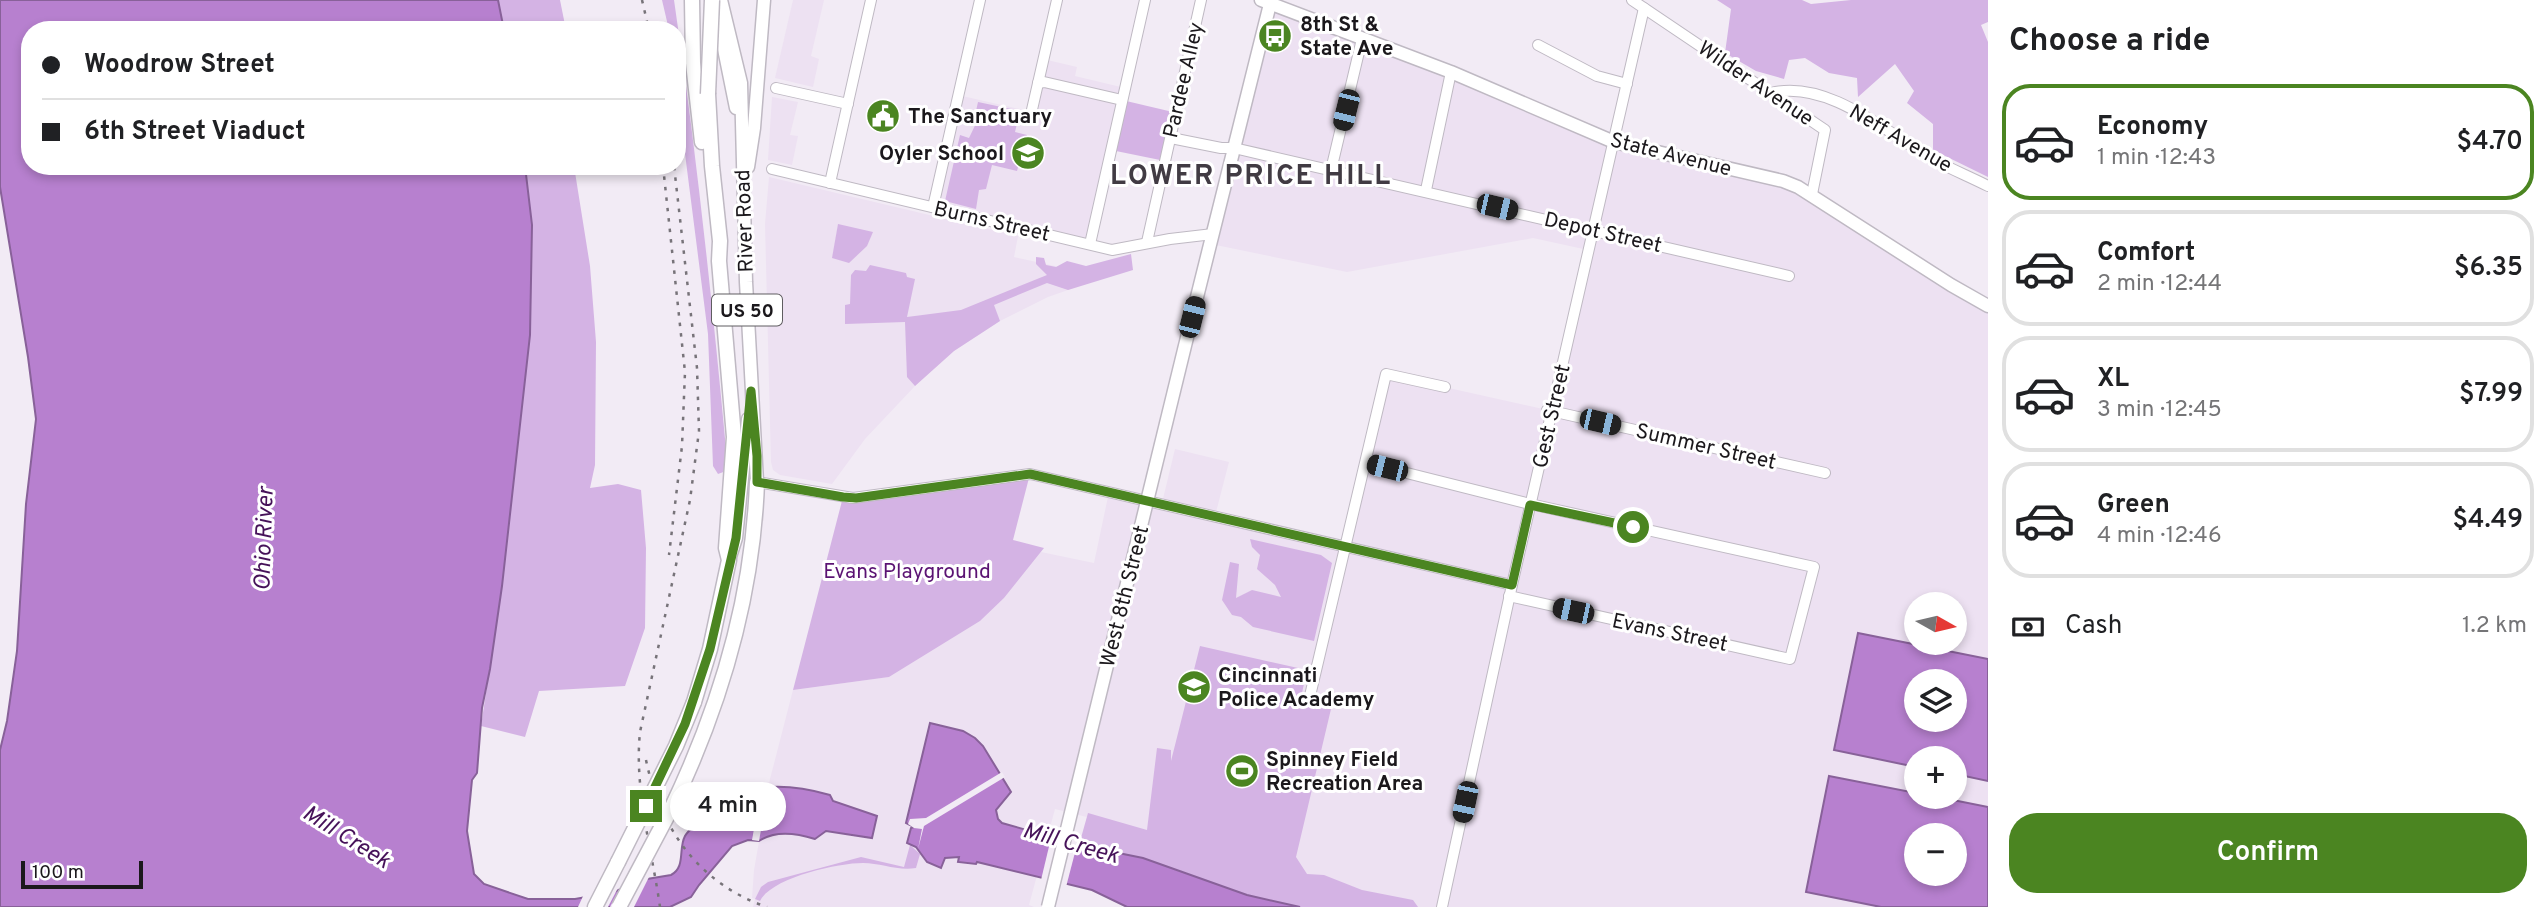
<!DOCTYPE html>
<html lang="en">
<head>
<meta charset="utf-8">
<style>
  :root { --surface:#fff; --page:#f6f6f6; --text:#202124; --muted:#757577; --line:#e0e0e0; --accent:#4b8521 }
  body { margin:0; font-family:Overpass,sans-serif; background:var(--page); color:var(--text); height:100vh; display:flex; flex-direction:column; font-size:26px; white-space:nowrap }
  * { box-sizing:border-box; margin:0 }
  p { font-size:23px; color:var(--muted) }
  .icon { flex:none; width:38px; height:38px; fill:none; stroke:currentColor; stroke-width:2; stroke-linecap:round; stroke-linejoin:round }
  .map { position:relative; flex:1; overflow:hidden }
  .sheet { display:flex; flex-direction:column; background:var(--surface); width:560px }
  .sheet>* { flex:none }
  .banner { position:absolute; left:21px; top:21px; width:665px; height:154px; border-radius:28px; box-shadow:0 4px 10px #0003; display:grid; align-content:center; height:154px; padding:0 21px; background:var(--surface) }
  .needle { width:46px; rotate:98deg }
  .tools { position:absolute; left:1904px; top:592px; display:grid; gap:14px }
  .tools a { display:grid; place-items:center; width:63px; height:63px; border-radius:50%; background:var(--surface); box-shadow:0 4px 10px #0003; font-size:35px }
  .scale { position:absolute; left:21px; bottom:18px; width:122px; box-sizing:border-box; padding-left:7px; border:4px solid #1b181c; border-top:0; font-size:19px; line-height:24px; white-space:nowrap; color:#1b181c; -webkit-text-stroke:5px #fff; paint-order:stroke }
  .end { position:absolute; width:32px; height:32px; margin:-16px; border:9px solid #4b8521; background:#fff; box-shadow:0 0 0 4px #fff }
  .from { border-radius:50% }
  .bubble { position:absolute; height:49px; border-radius:24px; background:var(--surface); box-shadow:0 4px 10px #0003; font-size:23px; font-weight:600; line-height:49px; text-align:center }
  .car { position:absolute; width:21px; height:42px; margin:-21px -10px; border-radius:9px; box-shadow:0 0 5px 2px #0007; background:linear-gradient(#222 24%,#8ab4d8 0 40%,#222 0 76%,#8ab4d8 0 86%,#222 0) }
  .banner b { display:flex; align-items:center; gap:24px; height:66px; font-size:26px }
  .banner b+b { border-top:2px solid var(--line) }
  .banner i { width:18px; height:18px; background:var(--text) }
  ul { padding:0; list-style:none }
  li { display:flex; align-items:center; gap:21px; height:116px; margin:0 14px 10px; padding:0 7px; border:4px solid var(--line); border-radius:28px }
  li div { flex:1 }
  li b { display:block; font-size:26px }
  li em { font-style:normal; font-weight:600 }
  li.current { border-color:var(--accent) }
  li>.icon { width:63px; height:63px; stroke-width:1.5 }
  h2 { padding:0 21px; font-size:32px; line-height:84px }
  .pay { display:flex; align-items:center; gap:18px; height:77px; padding:0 21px; font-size:26px }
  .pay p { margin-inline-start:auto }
  .action { display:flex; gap:14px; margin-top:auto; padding:14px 21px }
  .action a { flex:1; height:80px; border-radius:28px; background:var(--accent); color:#fff; font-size:28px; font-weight:600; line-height:80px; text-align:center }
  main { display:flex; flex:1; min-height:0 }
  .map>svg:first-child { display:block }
  .built { fill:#ede1f2; fill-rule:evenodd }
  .green { fill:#d4b3e4 }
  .water { fill:#b780cf; stroke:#886199; stroke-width:2; fill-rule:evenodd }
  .pier { fill:#f2ebf5 }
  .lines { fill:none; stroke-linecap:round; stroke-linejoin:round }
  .minor-casing { stroke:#bfb9c3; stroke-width:12 }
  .major-casing { stroke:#bfb9c3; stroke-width:15 }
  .highway-casing { stroke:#bfb9c3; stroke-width:17 }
  .minor { stroke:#fff; stroke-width:10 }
  .major { stroke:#fff; stroke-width:12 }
  .highway { stroke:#fff; stroke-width:14 }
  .rail { stroke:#777379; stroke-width:2.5; stroke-dasharray:3.5 7; stroke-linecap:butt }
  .major-bridge-casing { stroke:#bfb9c3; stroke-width:15; stroke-linecap:butt }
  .highway-bridge-casing { stroke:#bfb9c3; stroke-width:17; stroke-linecap:butt }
  .major-bridge { stroke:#fff; stroke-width:12 }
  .highway-bridge { stroke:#fff; stroke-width:14 }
  .route { stroke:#4b8521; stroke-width:9 }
  .labels { text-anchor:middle; stroke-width:6; stroke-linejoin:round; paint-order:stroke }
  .shield { fill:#fff; stroke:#5f5d60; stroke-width:2 }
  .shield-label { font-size:19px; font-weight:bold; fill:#1b181c }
  .poi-label { font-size:21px; font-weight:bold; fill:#1b181c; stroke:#fff; text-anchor:start }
  .street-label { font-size:21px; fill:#1b181c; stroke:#fff }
  .park-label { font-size:21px; fill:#5b1373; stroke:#fff }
  .water-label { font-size:23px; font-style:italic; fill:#461259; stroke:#fff }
  .district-label { font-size:28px; font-weight:bold; letter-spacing:2px; fill:#413b43; stroke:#fff }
</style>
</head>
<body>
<main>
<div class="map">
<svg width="1988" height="907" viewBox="0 0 1988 907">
  <rect width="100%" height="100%" fill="#f2ebf5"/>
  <g class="built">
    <path d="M793 0H824L811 56 819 59 813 87 775 78Z"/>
    <path d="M1270 3 1614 142 1783 181 1988 306V907H1308L1292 869 1055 809 1029 905 1034 907H753L755 899 752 898 754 870 770 779 793 690 889 677 980 621 1004 598 1041 552 1094 563 1109 492 1162 503 1175 449 1229 462 1215 516 1346 545 1386 374 1552 411 1588 250 1533 238 1347 272 1211 244ZM1916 604H1955V642H1916ZM1916 681H1955V719H1916ZM1916 758H1955V796H1916ZM1916 835H1955V873H1916Z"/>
    <path d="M1043 59 1077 67 1075 76 1125 88 1090 244 933 207 958 95 1028 111Z"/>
    <path d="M772 97 798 102 790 135 798 136 792 165 768 160Z"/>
    <path d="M769 177 1018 236 1014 257 1105 277 1048 297 1000 321 954 351 915 386 865 439 832 484 780 475 773 470 771 462 765 224Z"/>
  </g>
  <g class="green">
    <path d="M498 0H560L566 30H504Z"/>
    <path d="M662 0H674C696 149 712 299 726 449V471L718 474 713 466 708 334 677 91V30H669Z"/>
    <path d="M1717 0H1802L1811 4 1851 0H1988V22L1981 25 1988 42V177L1933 150V124L1907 103 1914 91 1895 64 1858 97 1857 78 1829 73 1805 58 1789 60 1784 79 1756 71 1725 53 1731 9Z"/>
    <path d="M1122 100 1177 113 1165 161 1111 150Z"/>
    <path d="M978 102 1020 111 1015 132 1027 135 1017 171 992 165 986 189 979 190 976 209 945 201 960 135 969 138 981 113 976 111Z"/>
    <path d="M525 166H574L590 266 596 342 595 465 590 488 618 484 641 490 646 548 645 628 625 686 539 691 525 737 481 726 502 586 530 335 532 225Z"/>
    <path d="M838 224 873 232 867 246 849 263 832 258Z"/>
    <path d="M1131 254 1133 270 1068 290 1047 283 994 305 1000 321 954 351 915 386 907 377 905 322 845 324V305L850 304 851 275 855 270 866 271 870 265 906 273 907 277 915 279 907 317 961 310 1047 275 1036 264V257L1044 258 1046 265 1056 267 1067 261 1086 266Z"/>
    <path d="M1030 474 1013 540 1044 548 1004 598 980 621 889 677 793 690 843 497Z"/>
    <path d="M1250 539 1321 555 1332 563 1314 641 1253 627 1241 617 1232 615 1222 600 1230 562 1239 564 1236 598 1252 590 1281 597 1275 585 1257 569 1260 555 1252 547Z"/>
    <path d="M1200 646 1307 670 1300 702 1331 709 1296 857 1307 874 1324 875 1362 890 1413 900 1418 907H1300L1247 895 1143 858 1079 845 1088 813 1147 830 1157 748 1171 750V761Z"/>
    <path d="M910 845 920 854 916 868C897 871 881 863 863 863 837 863 771 878 760 901L755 899 761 887 768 882 861 857 904 867Z"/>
  </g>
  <g class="water">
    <path d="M0 0H498L504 30H30V166H525L532 225 530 335 502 586 490 669 482 708 477 773 472 780 467 831 474 874 484 884 528 899H575L614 892 641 880 671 875C686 867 678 849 685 836 691 825 707 822 717 816 724 811 724 803 730 799 759 781 798 786 830 795L833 801 877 816 872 838 826 831 815 839C796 833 775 830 759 841L748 840 732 846 699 885 691 897 670 907H0V750L7 721 17 651 26 504 36 419 28 357 0 187Z"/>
    <path d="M1858 633 1988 659V781L1955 774V758H1916V767L1834 750ZM1916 681H1955V719H1916Z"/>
    <path d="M930 723 963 731 975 738 983 746 1011 792 996 810 998 819 1002 823 1079 845 1143 858 1247 895 1300 907H1127L1092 890 977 862 976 864 958 862 959 857 945 858 941 868 927 862 916 847 907 843 911 828 914 827 906 823Z"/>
    <path d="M1829 776 1916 793V796H1933L1988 807V907H1881L1806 892ZM1916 835H1955V873H1916Z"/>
  </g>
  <g class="pier">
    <path d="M1002 772 1005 777 924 826 918 849 922 829 914 828 908 824 910 819 926 818Z"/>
    <path d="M762 785H769L759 841 752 840Z"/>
    <path d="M1052 834 1078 841 1066 887 1041 880Z"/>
    <path d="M650 875 634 907H610L622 884 640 876Z"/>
    <path d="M619 886 608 907H578L584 894Z"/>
  </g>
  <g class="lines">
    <g class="minor-casing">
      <g id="minor">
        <path d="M1632 0 1825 130 1812 194"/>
        <path d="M1538 45 1597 76 1627 84"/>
        <path d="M1038 83 1044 82 1122 100"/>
        <path d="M776 88 848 104"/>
        <path d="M1771 93C1828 79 1887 133 1934 160 1951 169 1970 177 1988 186"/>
        <path d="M1031 114 1057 0"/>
        <path d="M1171 138 1221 148H1234L1789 276"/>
        <path d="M772 169 1112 250 1170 239 1213 234"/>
        <path d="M1331 170 1362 39"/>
        <path d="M830 183 871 0"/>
        <path d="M1426 190 1451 72"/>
        <path d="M933 207 980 0"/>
        <path d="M1147 242 1201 0"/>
        <path d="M1090 244 1145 0"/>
        <path d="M1547 410 1825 473"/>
        <path d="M1367 463 1530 504 1814 567 1790 659 1509 596"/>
        <path d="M757 482 853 498 1030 474 1512 585"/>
        <path d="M1309 700 1386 374 1445 387"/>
        <path d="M1442 907 1512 585 1644 8"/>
      </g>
    </g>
    <g class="major-casing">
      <g id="major">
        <path d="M721 0 741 83 746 282 757 482"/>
        <path d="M1261 0 1451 72 1614 142 1783 181 1798 187 1951 285 1988 306"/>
        <path d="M714 9 721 34 736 108"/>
        <path d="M748 167 754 128 764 0"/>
        <path d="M1192 317 1271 0"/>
        <path d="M729 560 736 538 748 419"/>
      </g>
    </g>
    <g class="highway-casing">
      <g id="highway">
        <path d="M692 0 693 63 702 142"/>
        <path d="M694 702 710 649 729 560 726 548 734 437 719 261 720 241 712 166 708 94"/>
        <path d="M671 809C720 707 753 596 757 482"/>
        <path d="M595 907 618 862"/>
      </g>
    </g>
    <use href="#minor" class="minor"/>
    <use href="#major" class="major"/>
    <use href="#highway" class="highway"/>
    <g class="rail">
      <path d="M642 0 649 30"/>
      <path d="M663 166 685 372 682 446 669 555"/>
      <path d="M646 760C660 828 699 884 767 907"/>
      <path d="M660 907C652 850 634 790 640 732L690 500 699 431 697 368 674 166"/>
    </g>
    <g class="major-bridge-casing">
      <path id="major-bridge" d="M1048 907 1192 317"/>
    </g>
    <g class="highway-bridge-casing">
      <g id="highway-bridge">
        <path d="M708 94 712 0"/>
        <path d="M618 862 676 746 694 702"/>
        <path d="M619 907 671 809"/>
      </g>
    </g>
    <use href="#major-bridge" class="major-bridge"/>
    <use href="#highway-bridge" class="highway-bridge"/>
  </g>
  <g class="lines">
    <path class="route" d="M646 806 685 724 710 649 736 538 751 391 757 456V482L843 497 856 498 1030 474 1512 585 1530 505 1633 527"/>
  </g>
  <defs>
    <g id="bus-disc" transform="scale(1.75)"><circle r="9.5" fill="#4b8521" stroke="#fff"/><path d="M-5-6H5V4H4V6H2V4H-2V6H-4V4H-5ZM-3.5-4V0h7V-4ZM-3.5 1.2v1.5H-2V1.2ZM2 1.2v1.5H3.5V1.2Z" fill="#fff"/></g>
    <g id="civic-disc" transform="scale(1.75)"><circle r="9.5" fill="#4b8521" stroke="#fff"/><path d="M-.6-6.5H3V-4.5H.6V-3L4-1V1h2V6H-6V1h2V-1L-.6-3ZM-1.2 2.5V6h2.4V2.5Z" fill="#fff"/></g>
    <g id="school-disc" transform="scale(1.75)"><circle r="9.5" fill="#4b8521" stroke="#fff"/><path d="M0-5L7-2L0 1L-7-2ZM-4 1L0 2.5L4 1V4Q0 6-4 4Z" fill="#fff"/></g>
    <g id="university-disc" transform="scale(1.75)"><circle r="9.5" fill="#4b8521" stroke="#fff"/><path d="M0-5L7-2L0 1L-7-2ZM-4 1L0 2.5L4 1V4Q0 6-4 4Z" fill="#fff"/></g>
    <g id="stadium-disc" transform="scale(1.75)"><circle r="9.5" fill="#4b8521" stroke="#fff"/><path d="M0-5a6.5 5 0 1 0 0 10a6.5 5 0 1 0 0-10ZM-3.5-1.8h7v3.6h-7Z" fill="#fff"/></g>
  </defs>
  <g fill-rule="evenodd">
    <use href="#bus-disc" x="1275" y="36"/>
    <use href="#civic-disc" x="883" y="116"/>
    <use href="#school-disc" x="1028" y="153"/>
    <use href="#university-disc" x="1194" y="687"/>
    <use href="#stadium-disc" x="1242" y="771"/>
  </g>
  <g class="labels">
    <rect class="shield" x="712" y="294.5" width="70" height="31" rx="5"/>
    <g class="shield-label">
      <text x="747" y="317">US 50</text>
    </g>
    <g class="poi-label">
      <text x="1300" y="31">8th St &amp;<tspan x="1300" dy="24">State Ave</tspan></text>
      <text x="908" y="123">The Sanctuary</text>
      <text x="1004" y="160" text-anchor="end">Oyler School</text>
      <text x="1218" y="682">Cincinnati<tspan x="1218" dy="24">Police Academy</tspan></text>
      <text x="1266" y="766">Spinney Field<tspan x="1266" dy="24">Recreation Area</tspan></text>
    </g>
    <g class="street-label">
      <text transform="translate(1183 80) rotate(-77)" y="7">Pardee Alley</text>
      <text transform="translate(1756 83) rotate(34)" y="7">Wilder Avenue</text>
      <text transform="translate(1901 138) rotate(30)" y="7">Neff Avenue</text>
      <text transform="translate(1671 154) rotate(14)" y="7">State Avenue</text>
      <text transform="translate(744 221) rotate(-92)" y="7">River Road</text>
      <text transform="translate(992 221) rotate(13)" y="7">Burns Street</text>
      <text transform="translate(1603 232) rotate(13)" y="7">Depot Street</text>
      <text transform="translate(1551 416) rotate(-77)" y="7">Gest Street</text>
      <text transform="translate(1706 446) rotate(13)" y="7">Summer Street</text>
      <text transform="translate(1124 596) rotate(-76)" y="7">West 8th Street</text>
      <text transform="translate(1670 632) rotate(12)" y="7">Evans Street</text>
    </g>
    <g class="park-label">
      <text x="907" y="578">Evans Playground</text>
    </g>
    <g class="water-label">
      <text transform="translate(263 539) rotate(-88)" y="8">Ohio River</text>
      <text transform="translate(347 836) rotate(32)" y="8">Mill Creek</text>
      <text transform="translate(1071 842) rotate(16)" y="8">Mill Creek</text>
    </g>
    <g class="district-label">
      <text x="1251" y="184">LOWER PRICE HILL</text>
    </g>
  </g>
</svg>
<div class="tools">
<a><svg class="needle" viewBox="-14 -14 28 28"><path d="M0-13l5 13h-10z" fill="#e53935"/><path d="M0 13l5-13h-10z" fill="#757577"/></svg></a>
<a><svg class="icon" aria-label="layers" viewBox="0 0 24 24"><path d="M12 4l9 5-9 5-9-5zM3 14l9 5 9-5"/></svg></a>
<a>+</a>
<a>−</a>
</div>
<div class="scale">100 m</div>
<i class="end from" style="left:1633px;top:527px"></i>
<i class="end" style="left:646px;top:806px"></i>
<div class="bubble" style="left:670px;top:782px;width:116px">4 min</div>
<i class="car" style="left:1346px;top:110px;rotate:194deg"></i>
<i class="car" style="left:1497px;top:207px;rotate:103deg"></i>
<i class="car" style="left:1192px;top:317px;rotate:14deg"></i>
<i class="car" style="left:1600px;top:422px;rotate:103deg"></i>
<i class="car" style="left:1387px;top:468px;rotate:284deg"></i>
<i class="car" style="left:1573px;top:611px;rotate:282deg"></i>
<i class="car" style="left:1465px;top:802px;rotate:192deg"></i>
<div class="banner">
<b><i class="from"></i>Woodrow Street</b>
<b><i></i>6th Street Viaduct</b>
</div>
</div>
<section class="sheet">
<h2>Choose a ride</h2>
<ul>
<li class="current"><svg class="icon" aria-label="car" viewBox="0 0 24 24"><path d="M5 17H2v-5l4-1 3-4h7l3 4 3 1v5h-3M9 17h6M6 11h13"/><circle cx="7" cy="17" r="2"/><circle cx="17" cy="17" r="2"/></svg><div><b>Economy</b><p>1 min · 12:43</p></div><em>$4.70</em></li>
<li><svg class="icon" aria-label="car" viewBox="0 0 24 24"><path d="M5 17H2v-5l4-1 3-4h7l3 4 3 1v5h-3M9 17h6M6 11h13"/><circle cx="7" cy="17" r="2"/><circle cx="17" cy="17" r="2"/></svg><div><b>Comfort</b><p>2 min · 12:44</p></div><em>$6.35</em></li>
<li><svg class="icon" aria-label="car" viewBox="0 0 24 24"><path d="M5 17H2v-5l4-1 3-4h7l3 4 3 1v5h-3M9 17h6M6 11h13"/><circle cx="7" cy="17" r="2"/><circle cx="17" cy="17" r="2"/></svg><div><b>XL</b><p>3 min · 12:45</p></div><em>$7.99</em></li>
<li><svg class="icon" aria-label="car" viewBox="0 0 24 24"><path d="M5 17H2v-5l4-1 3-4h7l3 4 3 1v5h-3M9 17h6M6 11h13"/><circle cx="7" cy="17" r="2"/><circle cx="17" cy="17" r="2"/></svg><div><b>Green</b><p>4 min · 12:46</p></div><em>$4.49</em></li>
</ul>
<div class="pay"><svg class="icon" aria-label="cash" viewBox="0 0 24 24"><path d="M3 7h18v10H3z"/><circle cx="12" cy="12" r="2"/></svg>Cash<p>1.2 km</p></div>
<div class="action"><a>Confirm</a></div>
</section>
</main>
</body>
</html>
